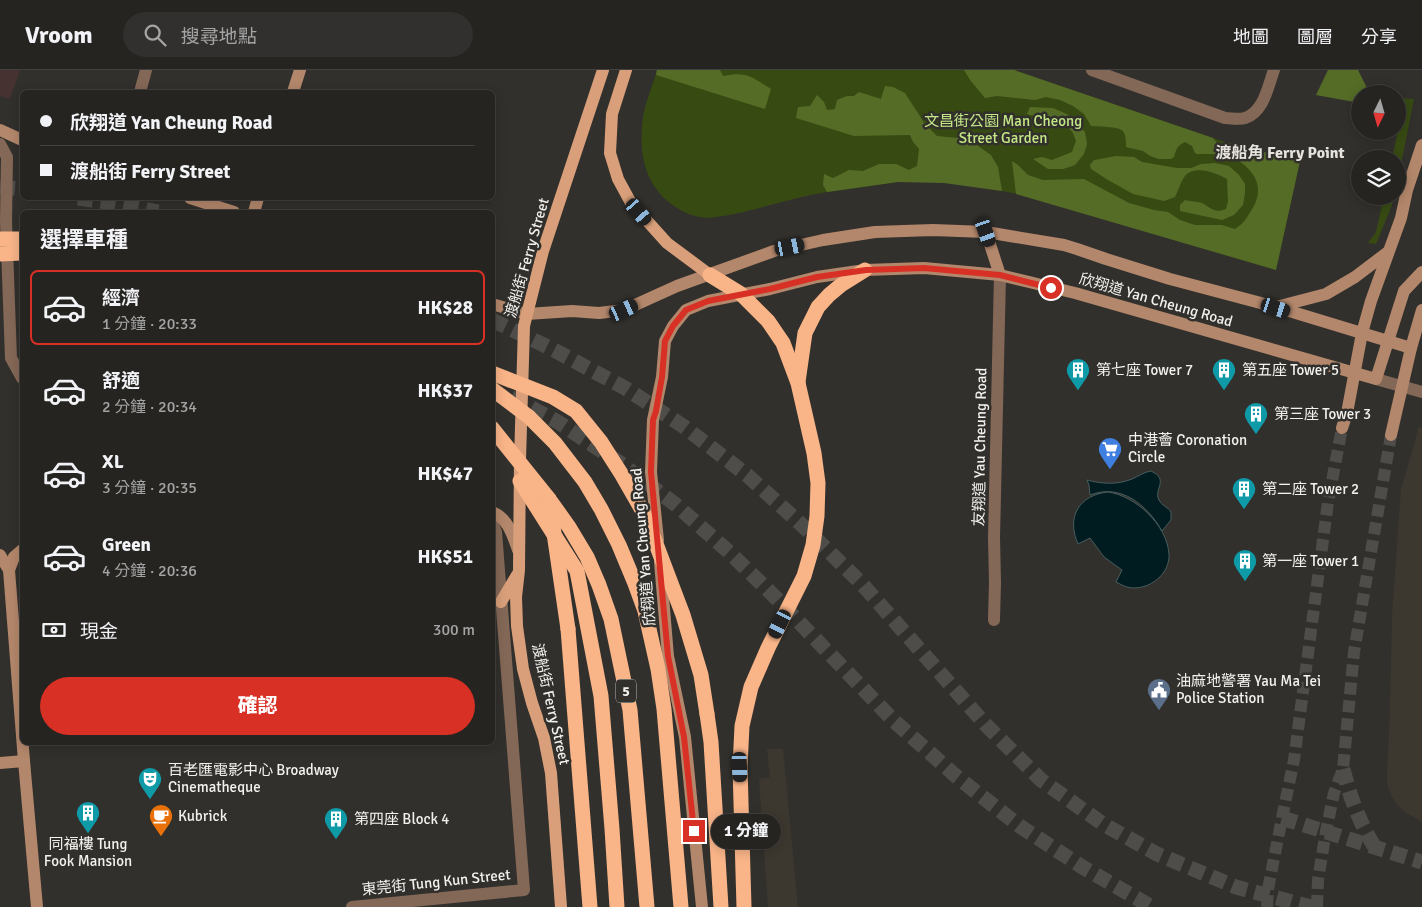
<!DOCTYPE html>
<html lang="zh-TW">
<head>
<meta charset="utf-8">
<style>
  :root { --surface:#262421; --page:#32302e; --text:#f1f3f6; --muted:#a4a4a5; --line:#42413f; --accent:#d93025 }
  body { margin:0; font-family:Signika,"Noto Sans TC",sans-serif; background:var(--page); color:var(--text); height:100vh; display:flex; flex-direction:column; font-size:19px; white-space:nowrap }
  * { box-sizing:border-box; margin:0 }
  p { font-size:16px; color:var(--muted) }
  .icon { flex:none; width:28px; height:28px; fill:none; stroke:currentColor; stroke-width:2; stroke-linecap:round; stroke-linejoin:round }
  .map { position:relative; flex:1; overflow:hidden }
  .panel { position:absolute; left:20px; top:140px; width:475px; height:535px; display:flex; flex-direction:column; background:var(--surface); border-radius:8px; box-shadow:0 2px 12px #0003,0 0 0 1px var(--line) }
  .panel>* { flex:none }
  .banner { position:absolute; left:20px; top:20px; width:475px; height:110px; border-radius:8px; box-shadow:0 2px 12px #0003,0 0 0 1px var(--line); display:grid; align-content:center; height:110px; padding:0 20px; background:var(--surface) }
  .needle { width:32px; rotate:185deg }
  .buttons { position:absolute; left:1351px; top:15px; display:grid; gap:10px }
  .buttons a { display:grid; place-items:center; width:55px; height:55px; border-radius:50%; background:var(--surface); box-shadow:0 2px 12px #0003,0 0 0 1px var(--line); font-size:25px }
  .end { position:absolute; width:22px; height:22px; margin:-11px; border:6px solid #d93025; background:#fff; box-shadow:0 0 0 2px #fff }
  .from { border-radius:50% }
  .bubble { position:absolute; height:35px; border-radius:18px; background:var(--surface); box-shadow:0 2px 12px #0003,0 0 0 1px var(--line); font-size:16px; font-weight:800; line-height:35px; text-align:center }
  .car { position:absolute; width:15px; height:30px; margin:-15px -8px; border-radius:6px; box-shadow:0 0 4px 1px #0007; background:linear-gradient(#222 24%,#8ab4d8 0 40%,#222 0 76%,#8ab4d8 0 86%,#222 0) }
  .banner b { display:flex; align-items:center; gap:18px; height:48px; font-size:19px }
  .banner b+b { border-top:1px solid var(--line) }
  .banner i { width:12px; height:12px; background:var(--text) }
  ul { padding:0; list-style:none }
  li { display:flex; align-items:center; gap:15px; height:75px; margin:0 10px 8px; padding:0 10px; border:2px solid transparent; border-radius:8px }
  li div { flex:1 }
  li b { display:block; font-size:19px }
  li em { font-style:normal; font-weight:800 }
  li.active { border-color:var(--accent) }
  li>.icon { width:45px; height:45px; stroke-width:1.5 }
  h2 { padding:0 20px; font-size:22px; line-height:60px }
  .pay { display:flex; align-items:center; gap:12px; height:55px; padding:0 20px; font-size:19px }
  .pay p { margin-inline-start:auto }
  .button { display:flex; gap:10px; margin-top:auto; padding:10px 20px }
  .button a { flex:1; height:58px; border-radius:30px; background:var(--accent); color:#fff; font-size:20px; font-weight:800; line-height:58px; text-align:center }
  header { display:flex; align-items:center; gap:30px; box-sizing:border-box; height:70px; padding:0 25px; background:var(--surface); border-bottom:1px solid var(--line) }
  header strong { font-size:24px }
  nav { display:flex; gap:28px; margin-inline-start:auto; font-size:18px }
  .search { width:350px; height:45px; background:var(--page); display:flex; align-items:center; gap:12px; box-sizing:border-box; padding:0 18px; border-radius:28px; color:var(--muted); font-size:19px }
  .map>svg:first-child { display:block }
  .commercial { fill:#463230 }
  .built { fill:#3d382f }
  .green { fill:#374a12 }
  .forest { fill:#556c27 }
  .water { fill:#001c21; stroke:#495c5e }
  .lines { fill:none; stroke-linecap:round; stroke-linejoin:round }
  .secondary-tunnel { stroke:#4f4d49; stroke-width:12; stroke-dasharray:12 6; stroke-linecap:butt }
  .primary-tunnel { stroke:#4f4d49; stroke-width:12; stroke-dasharray:12 6; stroke-linecap:butt }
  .highway-tunnel { stroke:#4f4d49; stroke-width:15; stroke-dasharray:15 8; stroke-linecap:butt }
  .street { stroke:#846857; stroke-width:12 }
  .secondary { stroke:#b3876b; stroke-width:12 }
  .primary { stroke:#d89f7a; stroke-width:12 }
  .highway { stroke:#f9b488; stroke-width:15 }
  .highway-bridge { stroke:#f9b488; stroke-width:15 }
  .route { stroke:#d93025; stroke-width:6 }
  .labels { text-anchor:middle; stroke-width:5; stroke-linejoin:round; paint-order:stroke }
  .shield { fill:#32302c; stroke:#b8b7b4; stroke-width:1 }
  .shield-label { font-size:14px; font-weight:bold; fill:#f2f1ee }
  .park-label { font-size:15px; fill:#c3e787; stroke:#32302c }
  .street-label { font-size:15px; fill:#f2f1ee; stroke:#32302c }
  .poi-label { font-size:15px; fill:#f2f1ee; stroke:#32302c; text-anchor:start }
  .neighbourhood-label { font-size:16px; font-weight:bold; fill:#e6e3de; stroke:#32302c }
</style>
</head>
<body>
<header>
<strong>Vroom</strong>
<div class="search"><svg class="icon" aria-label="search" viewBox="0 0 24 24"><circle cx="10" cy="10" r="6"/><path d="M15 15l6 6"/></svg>搜尋地點</div>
<nav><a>地圖</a><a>圖層</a><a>分享</a></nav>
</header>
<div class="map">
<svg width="1422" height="837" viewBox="0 0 1422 837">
  <rect width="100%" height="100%" fill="#32302c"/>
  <path class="commercial" d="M0 0H20L10 29 0 26Z"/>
  <g class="built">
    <path d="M1418 357 1422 358V752L1405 742 1397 735 1391 725 1387 713V703L1390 642 1392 546 1401 419 1416 368Z"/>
    <path d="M767 679H783L798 837H768L759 709 770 707Z"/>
  </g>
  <g class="green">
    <path d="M657 0H1014L1228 73 1300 91 1276 200 1018 124C979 117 938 109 898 112 886 113 875 115 864 117 837 120 812 124 786 131 765 136 719 151 700 147 689 146 672 136 664 128 642 106 639 77 643 47 645 33 653 15 657 0Z"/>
    <path d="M1398 28 1414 29 1398 109V89H1392L1398 60Z"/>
    <path d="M1384 126H1394L1392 135 1376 174 1368 173 1376 162Z"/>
  </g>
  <g class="forest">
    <path d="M657 0H720L723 6C748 1 751 7 771 19L765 39 656 5Z"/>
    <path d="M964 0H1014L1213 68 1219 75 1218 80 1216 84H1197L1195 83 1192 76 1185 72C1178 75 1176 79 1174 87L1171 89H1159L1150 86 1143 81 1126 77C1126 72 1126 65 1123 61 1118 56 1098 57 1091 56L1084 44 1073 36 1060 30 1046 27 1035 30 997 26 985 28 970 10Z"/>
    <path d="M1328 0H1358L1370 24H1360V33L1316 25Z"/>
    <path d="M885 16 893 17 905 23 925 54 937 66 968 69 991 85 998 97 1002 121 944 113 898 112 827 122 823 115 824 104 833 108 849 100 863 101 879 94H896L909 100 917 96 919 79 913 72 910 65 854 66 796 48 798 37 810 36 817 25 824 32 827 40 835 39 837 30 847 26H854L859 22 881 29Z"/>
    <path d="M1030 37 1053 38 1069 45 1085 62 1087 74 1084 84 1075 95 1063 99H1048L1033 89 1042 87 1052 90 1072 82 1076 71 1073 63 1064 52 1055 48H1040L1027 44Z"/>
    <path d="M1228 73 1300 91 1276 200 1016 124 1012 91 1018 95 1028 105 1043 110 1084 109 1129 133 1154 140 1168 142 1180 150 1195 155H1222L1235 159C1243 154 1246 149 1251 141 1268 115 1252 97 1228 84Z"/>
    <path d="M1116 86 1134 87 1142 92 1177 98H1191L1201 94 1215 93 1229 96 1239 105 1245 114V123L1243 135 1234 145 1222 150 1180 141V135L1185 130C1190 132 1197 131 1202 133 1210 137 1214 144 1226 139L1228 131 1227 109C1216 103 1192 93 1183 109 1180 114 1178 121 1175 127L1164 131 1133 124 1108 110 1091 99 1090 95 1094 90Z"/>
  </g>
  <g class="water">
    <path d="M1151 401C1170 410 1153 419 1159 430 1162 436 1168 437 1171 442V450L1162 461C1147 435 1121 413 1090 425L1089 415 1087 410C1102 414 1117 415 1132 409 1139 406 1144 402 1151 401Z"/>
    <path d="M1108 422C1136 426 1167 455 1169 484 1170 503 1152 518 1134 518 1127 518 1122 515 1116 512L1122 500 1104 487 1090 468 1078 474C1066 447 1079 425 1108 422Z"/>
  </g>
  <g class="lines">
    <g class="secondary-tunnel">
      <path d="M1282 748 1294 690 1328 432 1342 358"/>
      <path d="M1317 837 1318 810 1326 761 1334 723 1343 699 1354 582 1391 365"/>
    </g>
    <path class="primary-tunnel" d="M1267 837 1268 819 1282 748"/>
    <g class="highway-tunnel">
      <path d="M0 117 22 119"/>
      <path d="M78 128 114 133 158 142"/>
      <path d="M492 250 550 278 625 318 683 356 747 405 803 456 862 514 985 654 1041 710 1103 754 1157 784 1236 817 1311 837"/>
      <path d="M511 327 558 352 623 395 676 435 729 482 776 528 894 651 957 707 1021 757 1084 798 1152 837"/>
      <path d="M1343 699C1350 727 1359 751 1374 776"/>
      <path d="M1282 748 1422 792"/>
    </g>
    <g class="street">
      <path d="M1092 0 1225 48C1231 48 1239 50 1245 48 1264 42 1268 16 1274 0"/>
      <path d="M140 22 146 0"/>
      <path d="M0 74 7 87 6 151 11 288 22 308"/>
      <path d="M1376 309 1422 322"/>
      <path d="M994 550 995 512 994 468 1000 205"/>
      <path d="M352 837 524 820 496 462 492 452"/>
    </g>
    <g class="secondary">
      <path d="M293 22 300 0"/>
      <path d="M0 60 22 70"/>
      <path d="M190 128 234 142"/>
      <path d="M254 142 258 128"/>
      <path d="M986 162 1000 205"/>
      <path d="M492 234 527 244 572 241 599 243 624 240 677 216 774 181 823 170 875 162 933 160 986 162 1064 175 1077 179 1106 189 1170 209 1276 237 1411 278"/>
      <path d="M1276 237 1326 224 1355 207 1388 182"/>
      <path d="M1342 358 1347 343 1362 263 1371 231 1401 148 1407 120 1422 75"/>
      <path d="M1391 365 1411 278 1422 240"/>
      <path d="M492 442C508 448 513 466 518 480"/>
      <path d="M658 470 651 402 653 350 662 307 665 271 673 256 686 240 708 231 770 219 817 207 865 200 924 198 1000 205 1075 223 1376 309 1404 221 1422 202"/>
      <path d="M22 480 14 487 9 500 24 691 37 837"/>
      <path d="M0 485 9 500"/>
      <path d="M660 492 668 586 685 667 702 837"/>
      <path d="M0 693 24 691"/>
    </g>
    <g class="primary">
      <path d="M626 0 612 44 610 83 618 109 631 133 667 173 710 205"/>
      <path d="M501 532 517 505"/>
      <path d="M561 837 551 703 544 668 532 633 523 599 517 556 516 527 519 500 520 390 524 256 543 181 603 0"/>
    </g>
    <g class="highway">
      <path d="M710 205 741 224 768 251 783 273 798 313 814 383 818 413 817 446 813 475 804 506 768 578 751 617 742 656 740 697 744 837"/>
      <path d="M798 312 805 263 818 237 829 225 841 215 865 200"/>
      <path d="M529 347 555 373 585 412 601 439 619 475 634 511 645 541 658 599 664 639 681 837"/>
      <path d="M520 411 577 501 601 626 612 759 617 837"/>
      <path d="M549 429 569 457 587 487 599 515 611 549 630 640 647 837"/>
      <path d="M568 559 590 837"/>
      <path d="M707 644 711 672 721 837"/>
    </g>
    <g class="highway-bridge">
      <path d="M0 169H22"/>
      <path d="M0 184 22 183"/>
      <path d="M492 303 553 327 576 341 601 372 622 405 642 440 650 458 683 545 701 605 707 644"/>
      <path d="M492 319 529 347"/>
      <path d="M492 358 549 429 568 559"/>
    </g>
  </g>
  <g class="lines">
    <path class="route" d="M694 761 684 667 668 586 651 402 653 350 656 341 662 307 665 271 673 256 686 240 708 231 770 219 817 207 866 200 924 198 1000 205 1051 218"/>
  </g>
  <defs>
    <g id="building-pin" transform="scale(1.25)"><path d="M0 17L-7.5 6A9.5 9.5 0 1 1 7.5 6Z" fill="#0f9aa8" stroke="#32302c"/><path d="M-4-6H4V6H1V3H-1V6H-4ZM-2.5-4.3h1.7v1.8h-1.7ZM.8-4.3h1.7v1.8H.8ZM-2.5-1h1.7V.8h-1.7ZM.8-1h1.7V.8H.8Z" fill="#fff"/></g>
    <g id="supermarket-pin" transform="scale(1.25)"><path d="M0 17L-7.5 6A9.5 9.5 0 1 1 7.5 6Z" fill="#3f7fe0" stroke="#32302c"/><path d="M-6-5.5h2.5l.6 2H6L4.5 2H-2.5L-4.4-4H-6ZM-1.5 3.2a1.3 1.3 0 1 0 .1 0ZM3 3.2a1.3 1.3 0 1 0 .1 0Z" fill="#fff"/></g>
    <g id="civic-pin" transform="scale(1.25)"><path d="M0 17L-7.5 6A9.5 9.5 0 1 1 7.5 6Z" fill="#5c6f8a" stroke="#32302c"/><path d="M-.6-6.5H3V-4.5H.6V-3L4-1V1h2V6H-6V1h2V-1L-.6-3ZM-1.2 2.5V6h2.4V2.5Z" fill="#fff"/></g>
    <g id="theatre-pin" transform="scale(1.25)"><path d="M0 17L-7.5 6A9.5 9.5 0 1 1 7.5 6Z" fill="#0f9aa8" stroke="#32302c"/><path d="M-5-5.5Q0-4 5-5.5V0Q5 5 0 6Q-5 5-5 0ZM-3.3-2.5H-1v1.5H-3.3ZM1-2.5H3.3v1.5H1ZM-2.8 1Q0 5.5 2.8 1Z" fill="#fff"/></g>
    <g id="cafe-pin" transform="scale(1.25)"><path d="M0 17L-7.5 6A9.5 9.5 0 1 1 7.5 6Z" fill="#e8710a" stroke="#32302c"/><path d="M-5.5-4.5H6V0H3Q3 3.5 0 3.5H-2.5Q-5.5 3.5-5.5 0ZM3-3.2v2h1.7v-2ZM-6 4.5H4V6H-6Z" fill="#fff"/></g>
  </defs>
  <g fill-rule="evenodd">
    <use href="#building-pin" x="1078" y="300"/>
    <use href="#building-pin" x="1224" y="300"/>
    <use href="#building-pin" x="1256" y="344"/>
    <use href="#supermarket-pin" x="1110" y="379"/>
    <use href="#building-pin" x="1244" y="419"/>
    <use href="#building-pin" x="1245" y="491"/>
    <use href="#civic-pin" x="1159" y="620"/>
    <use href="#theatre-pin" x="150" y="709"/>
    <use href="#building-pin" x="88" y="743"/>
    <use href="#cafe-pin" x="161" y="746"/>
    <use href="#building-pin" x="336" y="749"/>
  </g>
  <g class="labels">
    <rect class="shield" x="616" y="609.5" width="20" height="23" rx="4"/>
    <g class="shield-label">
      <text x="626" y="626">5</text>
    </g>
    <g class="park-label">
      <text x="1003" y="56">文昌街公園 Man Cheong<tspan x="1003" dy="17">Street Garden</tspan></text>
    </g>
    <g class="street-label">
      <text transform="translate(527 188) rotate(-74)" y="5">渡船街 Ferry Street</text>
      <text transform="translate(1156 230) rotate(16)" y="5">欣翔道 Yan Cheung Road</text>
      <text transform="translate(980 377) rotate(-89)" y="5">友翔道 Yau Cheung Road</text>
      <text transform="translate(643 477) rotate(-95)" y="5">欣翔道 Yan Cheung Road</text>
      <text transform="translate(551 634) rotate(77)" y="5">渡船街 Ferry Street</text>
      <text transform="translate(436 812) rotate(-6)" y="5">東莞街 Tung Kun Street</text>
    </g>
    <g class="poi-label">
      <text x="1096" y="305">第七座 Tower 7</text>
      <text x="1242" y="305">第五座 Tower 5</text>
      <text x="1274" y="349">第三座 Tower 3</text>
      <text x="1128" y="375">中港薈 Coronation<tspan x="1128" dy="17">Circle</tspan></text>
      <text x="1262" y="424">第二座 Tower 2</text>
      <text x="1262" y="496">第一座 Tower 1</text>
      <text x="1176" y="616">油麻地警署 Yau Ma Tei<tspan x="1176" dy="17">Police Station</tspan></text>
      <text x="168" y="705">百老匯電影中心 Broadway<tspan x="168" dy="17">Cinematheque</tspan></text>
      <text x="178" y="751">Kubrick</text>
      <text x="354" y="754">第四座 Block 4</text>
      <text x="88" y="779" text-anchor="middle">同福樓 Tung<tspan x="88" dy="17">Fook Mansion</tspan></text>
    </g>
    <g class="neighbourhood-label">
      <text x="1280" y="88">渡船角 Ferry Point</text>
    </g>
  </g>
</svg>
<div class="buttons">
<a><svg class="needle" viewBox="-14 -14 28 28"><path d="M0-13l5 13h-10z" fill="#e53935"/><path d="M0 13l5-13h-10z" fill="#a4a4a5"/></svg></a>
<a><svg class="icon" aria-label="layers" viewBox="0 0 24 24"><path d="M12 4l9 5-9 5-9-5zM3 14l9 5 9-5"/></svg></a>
</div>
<i class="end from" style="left:1051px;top:218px"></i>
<i class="end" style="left:694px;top:761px"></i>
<div class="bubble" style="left:711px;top:744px;width:70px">1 分鐘</div>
<i class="car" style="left:639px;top:142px;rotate:139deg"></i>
<i class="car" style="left:986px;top:162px;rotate:161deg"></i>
<i class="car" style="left:790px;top:177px;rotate:79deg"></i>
<i class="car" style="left:1276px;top:238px;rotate:108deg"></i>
<i class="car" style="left:624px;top:240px;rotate:66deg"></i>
<i class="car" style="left:780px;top:554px;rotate:207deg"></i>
<i class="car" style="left:740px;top:697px;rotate:178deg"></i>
<div class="banner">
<b><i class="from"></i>欣翔道 Yan Cheung Road</b>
<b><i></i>渡船街 Ferry Street</b>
</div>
<section class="panel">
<h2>選擇車種</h2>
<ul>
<li class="active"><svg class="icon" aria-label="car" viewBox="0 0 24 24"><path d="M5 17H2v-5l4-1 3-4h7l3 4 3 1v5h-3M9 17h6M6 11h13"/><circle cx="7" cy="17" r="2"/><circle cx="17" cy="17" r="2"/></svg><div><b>經濟</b><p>1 分鐘 · 20:33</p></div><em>HK$28</em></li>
<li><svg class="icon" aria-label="car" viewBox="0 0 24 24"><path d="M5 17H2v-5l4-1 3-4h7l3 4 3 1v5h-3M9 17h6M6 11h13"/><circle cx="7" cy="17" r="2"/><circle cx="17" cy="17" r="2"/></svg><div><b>舒適</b><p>2 分鐘 · 20:34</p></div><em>HK$37</em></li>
<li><svg class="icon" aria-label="car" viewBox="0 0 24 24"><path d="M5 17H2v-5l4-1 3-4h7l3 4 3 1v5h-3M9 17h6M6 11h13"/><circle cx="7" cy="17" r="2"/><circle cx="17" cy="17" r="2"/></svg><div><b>XL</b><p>3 分鐘 · 20:35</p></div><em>HK$47</em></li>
<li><svg class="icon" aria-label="car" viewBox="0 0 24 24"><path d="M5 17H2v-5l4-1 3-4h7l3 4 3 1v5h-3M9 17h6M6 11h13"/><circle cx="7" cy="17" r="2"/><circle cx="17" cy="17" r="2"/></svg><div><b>Green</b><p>4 分鐘 · 20:36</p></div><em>HK$51</em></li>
</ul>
<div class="pay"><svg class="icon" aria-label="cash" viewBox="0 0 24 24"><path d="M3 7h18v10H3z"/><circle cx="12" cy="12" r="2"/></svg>現金<p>300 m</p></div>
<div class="button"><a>確認</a></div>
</section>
</div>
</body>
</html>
